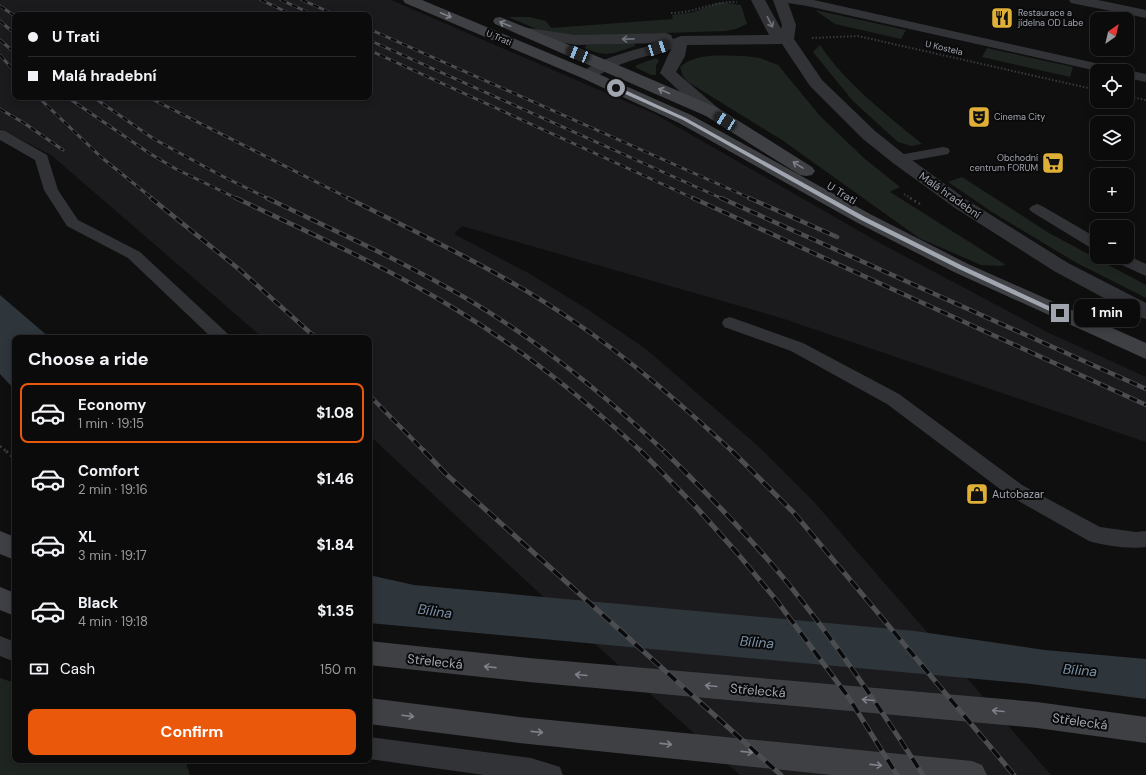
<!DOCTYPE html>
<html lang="en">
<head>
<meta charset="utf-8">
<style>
  :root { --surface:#0b0b0c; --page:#19191a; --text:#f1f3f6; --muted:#9a9b9d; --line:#2b2b2d; --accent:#ea580c }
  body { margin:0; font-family:"DM Sans",sans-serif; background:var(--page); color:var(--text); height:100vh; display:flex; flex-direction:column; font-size:15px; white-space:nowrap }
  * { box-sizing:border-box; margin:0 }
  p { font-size:13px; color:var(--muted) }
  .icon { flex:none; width:22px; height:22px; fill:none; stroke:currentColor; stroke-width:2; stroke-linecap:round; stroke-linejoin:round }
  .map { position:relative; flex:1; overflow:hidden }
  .drawer { position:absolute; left:12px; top:335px; width:360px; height:428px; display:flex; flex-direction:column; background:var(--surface); border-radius:8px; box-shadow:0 2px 10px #0003,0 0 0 1px var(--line) }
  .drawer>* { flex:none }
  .guide { position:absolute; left:12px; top:12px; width:360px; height:88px; border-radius:8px; box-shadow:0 2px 10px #0003,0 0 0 1px var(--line); display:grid; align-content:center; height:88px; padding:0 16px; background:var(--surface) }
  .needle { width:26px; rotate:34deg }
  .controls { position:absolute; left:1090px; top:12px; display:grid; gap:8px }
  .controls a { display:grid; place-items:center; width:44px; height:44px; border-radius:8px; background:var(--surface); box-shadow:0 2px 10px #0003,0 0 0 1px var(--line); font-size:20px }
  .end { position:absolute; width:18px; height:18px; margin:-9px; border:5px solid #a1a5b0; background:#111; box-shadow:0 0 0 2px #111 }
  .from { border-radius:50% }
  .bubble { position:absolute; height:28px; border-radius:8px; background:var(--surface); box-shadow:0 2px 10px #0003,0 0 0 1px var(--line); font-size:13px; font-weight:700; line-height:28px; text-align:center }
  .car { position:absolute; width:12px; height:24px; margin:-12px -6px; border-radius:5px; box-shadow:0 0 3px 1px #0007; background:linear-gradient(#222 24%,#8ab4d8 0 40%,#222 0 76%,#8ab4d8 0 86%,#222 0) }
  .guide b { display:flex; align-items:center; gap:14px; height:38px; font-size:15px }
  .guide b+b { border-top:1px solid var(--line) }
  .guide i { width:10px; height:10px; background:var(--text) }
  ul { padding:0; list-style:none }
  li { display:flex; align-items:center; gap:12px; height:60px; margin:0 8px 6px; padding:0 8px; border:2px solid transparent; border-radius:8px }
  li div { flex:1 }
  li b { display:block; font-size:15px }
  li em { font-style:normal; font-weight:700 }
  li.selected { border-color:var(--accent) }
  li>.icon { width:36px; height:36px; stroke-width:1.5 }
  h2 { padding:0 16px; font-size:18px; line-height:48px }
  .pay { display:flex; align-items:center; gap:10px; height:44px; padding:0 16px; font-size:15px }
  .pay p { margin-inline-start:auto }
  .button { display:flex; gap:8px; margin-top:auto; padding:8px 16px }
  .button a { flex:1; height:46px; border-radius:8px; background:var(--accent); color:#fff; font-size:16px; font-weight:700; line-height:46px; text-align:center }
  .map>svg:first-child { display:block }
  .built { fill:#1b1b1d; fill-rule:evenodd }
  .green { fill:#1e241f }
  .water { fill:#2e353b }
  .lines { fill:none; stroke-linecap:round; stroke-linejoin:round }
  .path-far2 { stroke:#383a3d; stroke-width:2; stroke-dasharray:1.5 2; stroke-linecap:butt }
  .path-far1 { stroke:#383a3d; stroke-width:2.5; stroke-dasharray:2 3; stroke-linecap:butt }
  .path { stroke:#383a3d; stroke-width:3; stroke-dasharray:2.5 3.5; stroke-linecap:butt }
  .lane { fill:#323337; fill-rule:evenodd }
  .street { fill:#323337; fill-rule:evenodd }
  .secondary { fill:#3e4044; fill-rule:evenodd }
  .rail-far2-casing { stroke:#4b4d51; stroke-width:3 }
  .rail-far1-casing { stroke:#4b4d51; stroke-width:4.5 }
  .rail-casing { stroke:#4b4d51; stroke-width:5 }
  .rail-far2 { stroke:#0a0a0b; stroke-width:2; stroke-dasharray:6; stroke-linecap:butt }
  .rail-far1 { stroke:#0a0a0b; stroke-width:3; stroke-dasharray:8; stroke-linecap:butt }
  .rail { stroke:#0a0a0b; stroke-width:3.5; stroke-dasharray:11; stroke-linecap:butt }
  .oneway { stroke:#7e828a }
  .oneway2 { stroke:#6f727a }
  .route { fill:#a1a5b0 }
  .labels { text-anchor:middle; stroke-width:4; stroke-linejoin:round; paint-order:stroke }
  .far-poi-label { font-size:9px; fill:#a1a5b0; stroke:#0a0a0b; text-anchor:start }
  .far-street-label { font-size:9px; fill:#a1a5b0; stroke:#0a0a0b }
  .street-label { font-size:11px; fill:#a1a5b0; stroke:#0a0a0b }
  .poi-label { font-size:11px; fill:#a1a5b0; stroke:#0a0a0b; text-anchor:start }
  .near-street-label { font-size:13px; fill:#a1a5b0; stroke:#0a0a0b }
  .near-water-label { font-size:14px; font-style:italic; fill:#7a91a8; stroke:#0a0a0b }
</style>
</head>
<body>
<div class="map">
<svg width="1146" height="775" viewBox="0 0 1146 775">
  <rect width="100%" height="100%" fill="#0f0f10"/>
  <path class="built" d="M0 0H391L655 114 880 243 1049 333 1146 377V442L781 318 462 226 454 234 530 274 587 309 646 349 757 445 815 503 1051 775H740L551 604 369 435V338H263L51 155 0 129ZM15 15H369V97H15Z"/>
  <g class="green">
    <path d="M720 2 741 5 747 24 736 29 726 31 572 36 539 30 508 17H529L546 21 551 28 673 19 672 15 694 12Z"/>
    <path d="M815 10 906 30 901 39 835 24Z"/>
    <path d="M631 43 635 44V46C610 54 609 58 584 48L587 45Z"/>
    <path d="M820 45C846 84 886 114 922 144L911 146 898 142 853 101 813 52Z"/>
    <path d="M987 48 1073 67 1070 77 982 57Z"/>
    <path d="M745 56 760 58 778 65 821 117 865 159 900 187 890 192 1006 265 1000 266 981 265 919 238 782 140 688 82 683 76 680 67C697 52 724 56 745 56Z"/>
    <path d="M656 58 659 61 656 65V75H651L635 67 637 65Z"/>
    <path d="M962 177 1049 233 1146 285V298L1075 262 992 212 948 182Z"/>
    <path d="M0 678 15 683V760H185L190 775H0Z"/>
  </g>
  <g class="water">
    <path d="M0 295 50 338H15V390L0 374Z"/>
    <path d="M369 575 414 585 915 631 1045 650 1146 659V699L1031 684 369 623Z"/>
  </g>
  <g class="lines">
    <g class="path-far2">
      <path d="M671 13C696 13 712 1 737 2"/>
      <path d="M812 38 858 36 1097 90"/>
      <path d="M1127 96 1146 100"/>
      <path d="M904 194 912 199"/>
    </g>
    <g class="path-far1">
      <path d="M910 198 920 204"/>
      <path d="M0 446 7 452"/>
    </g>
    <path class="path" d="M6 451 15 459"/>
    <g class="lane">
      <path d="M779 0H814L1113 67 1118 68 1119 71H1097L807 6 781 2Z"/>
      <path d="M1127 70 1146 74V82L1127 78V71H1123Z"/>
      <path d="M0 130 5 131 47 155 58 190 78 220 140 252 228 334 231 338H212L128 258 67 226 44 190 35 160 0 140Z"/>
      <path d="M943 147 948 148 950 151 948 154 899 163 894 162 892 159 894 156 899 155Z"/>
      <path d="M1037 204 1042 206 1097 238V250L1091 248 1032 212 1029 209 1032 206Z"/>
      <path d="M1127 255 1146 264V276L1113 261 1111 257H1127Z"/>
      <path d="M730 317 803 343 899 394 1022 485 1100 527 1136 532 1146 531V547C1128 549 1106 546 1089 541L1008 495 887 404 791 351 724 327 722 323 724 319Z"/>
      <path d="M0 636 15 642V662L0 656Z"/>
      <path d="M369 737 531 758 560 767 563 775H484L369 759Z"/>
    </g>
    <g class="street">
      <path d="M751 0H765L781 29 782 25 773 0H787L796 25 794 39 822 80 875 131 905 155 967 200 1068 263 1146 303V319L1139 317 1054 271 955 208 893 163 863 139 810 86 782 44 687 45 685 56 676 72 718 108 720 112 718 116 712 117 706 116 660 73 671 49C651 55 630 60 611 68 601 73 594 81 582 78L580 75C590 60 642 48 660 43L575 45 522 35 517 34 515 31 517 28 522 27 575 35 666 33 671 35 673 39 681 36 769 35Z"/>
      <path d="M1069 0H1098L1146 10V18L1071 3Z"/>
    </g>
    <g class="secondary">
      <path d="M403 0H422L594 72 691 115 870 214 968 264 1146 343V359L954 272 856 222 679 123 582 78 405 3Z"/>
      <path d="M500 17 611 62 718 108 812 167 815 171 812 175 806 176 800 175 706 116 495 24 493 21 495 18Z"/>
      <path d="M0 531 15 537V560L0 554Z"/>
      <path d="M0 587 15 593V616L0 610Z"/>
      <path d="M369 641 529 658 1037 702 1146 717V743L1037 728 529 682 369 665Z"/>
      <path d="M369 698 519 717 972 761 982 765 987 775H832L519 743 369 724Z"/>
    </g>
    <g class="rail-far2-casing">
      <g id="rail-far2">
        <path d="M261 0 293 15"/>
        <path d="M281 0 314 15"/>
        <path d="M302 0 336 15"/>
        <path d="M0 6 15 16"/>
        <path d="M0 21 15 34"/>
        <path d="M369 29 752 199"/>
        <path d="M0 40 15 53"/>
        <path d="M369 40 723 199"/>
        <path d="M369 50 695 199"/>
        <path d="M0 55 15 72"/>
        <path d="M38 97 101 157 153 199"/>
        <path d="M67 97 149 153 176 169 238 199"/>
        <path d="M93 97 154 139 220 175 269 199"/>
        <path d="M148 97 350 199"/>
        <path d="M0 109 24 123 63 150"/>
      </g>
    </g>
    <g class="rail-far1-casing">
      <g id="rail-far1">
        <path d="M151 198 240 270 316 338"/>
        <path d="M236 198C312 234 389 268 460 312 526 352 585 400 642 452"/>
        <path d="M267 198C335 231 404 262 469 300 540 342 605 395 665 452"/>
        <path d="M348 198C423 236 502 272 572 320 630 359 682 405 733 452"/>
        <path d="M693 198 1146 405"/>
        <path d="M721 198 1146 389"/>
        <path d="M749 198 837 237"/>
        <path d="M369 395 425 452"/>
      </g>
    </g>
    <g class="rail-casing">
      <g id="rail">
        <path d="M424 451 446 474 781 775"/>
        <path d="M641 451 697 508 738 554 777 601 849 698 897 775"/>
        <path d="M664 451C711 497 757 544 798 596 843 653 884 714 923 775"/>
        <path d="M732 451 794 513 1014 775"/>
      </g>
    </g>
    <use href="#rail-far2" class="rail-far2"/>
    <use href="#rail-far1" class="rail-far1"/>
    <use href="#rail" class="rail"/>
  </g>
  <defs><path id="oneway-shaft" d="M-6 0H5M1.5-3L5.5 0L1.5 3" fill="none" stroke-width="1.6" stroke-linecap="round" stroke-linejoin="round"/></defs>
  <g class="oneway">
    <use href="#oneway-shaft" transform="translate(446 15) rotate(23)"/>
    <use href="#oneway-shaft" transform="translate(505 24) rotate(-158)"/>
    <use href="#oneway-shaft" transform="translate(664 91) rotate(-156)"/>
    <use href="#oneway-shaft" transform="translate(798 165) rotate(-148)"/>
    <use href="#oneway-shaft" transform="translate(490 667) rotate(-174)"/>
    <use href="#oneway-shaft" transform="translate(581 675) rotate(-175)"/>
    <use href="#oneway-shaft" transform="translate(711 686) rotate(-175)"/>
    <use href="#oneway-shaft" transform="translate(868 700) rotate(-175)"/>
    <use href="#oneway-shaft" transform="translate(998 711) rotate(-175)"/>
    <use href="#oneway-shaft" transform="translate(408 716) rotate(7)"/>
    <use href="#oneway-shaft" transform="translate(537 732) rotate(6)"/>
    <use href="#oneway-shaft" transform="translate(666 744) rotate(6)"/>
    <use href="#oneway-shaft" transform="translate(747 752) rotate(6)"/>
    <use href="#oneway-shaft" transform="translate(876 765) rotate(6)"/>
  </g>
  <g class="oneway2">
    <use href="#oneway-shaft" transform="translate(770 22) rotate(63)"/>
    <use href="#oneway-shaft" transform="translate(628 39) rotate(179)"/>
  </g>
  <path class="route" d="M616 86 686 118 865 217 963 266 1064 313 1058 315 959 269 861 220 683 120 614 89Z"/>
  <defs>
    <g id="restaurant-square" transform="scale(1.15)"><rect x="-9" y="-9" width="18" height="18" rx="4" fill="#dfaf37" stroke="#0a0a0b"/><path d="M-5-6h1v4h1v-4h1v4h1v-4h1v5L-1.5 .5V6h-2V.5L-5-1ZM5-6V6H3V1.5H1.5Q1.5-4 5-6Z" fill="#111"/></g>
    <g id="theatre-square" transform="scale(1.15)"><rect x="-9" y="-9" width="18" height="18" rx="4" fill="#dfaf37" stroke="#0a0a0b"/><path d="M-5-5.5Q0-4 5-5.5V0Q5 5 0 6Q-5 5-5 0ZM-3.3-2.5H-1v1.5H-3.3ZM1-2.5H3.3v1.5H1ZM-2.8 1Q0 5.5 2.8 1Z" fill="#111"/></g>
    <g id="supermarket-square" transform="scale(1.15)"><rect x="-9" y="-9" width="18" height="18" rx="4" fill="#dfaf37" stroke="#0a0a0b"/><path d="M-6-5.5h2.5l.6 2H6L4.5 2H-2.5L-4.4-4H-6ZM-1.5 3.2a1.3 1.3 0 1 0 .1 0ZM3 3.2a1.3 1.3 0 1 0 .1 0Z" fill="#111"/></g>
    <g id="shop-square" transform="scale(1.15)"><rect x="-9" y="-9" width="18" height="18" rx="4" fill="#dfaf37" stroke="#0a0a0b"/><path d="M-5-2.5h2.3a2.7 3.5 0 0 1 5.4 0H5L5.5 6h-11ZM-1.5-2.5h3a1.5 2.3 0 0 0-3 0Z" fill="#111"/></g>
  </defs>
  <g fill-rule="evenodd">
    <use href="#restaurant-square" x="1002" y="18"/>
    <use href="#theatre-square" x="979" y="117"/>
    <use href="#supermarket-square" x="1053" y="163"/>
    <use href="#shop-square" x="977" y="494"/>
  </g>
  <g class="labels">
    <g class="far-poi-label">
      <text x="1018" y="16">Restaurace a<tspan x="1018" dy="10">jídelna OD Labe</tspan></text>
      <text x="994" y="120">Cinema City</text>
      <text x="1038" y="161" text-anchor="end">Obchodní<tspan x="1038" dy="10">centrum FORUM</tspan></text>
    </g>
    <g class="far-street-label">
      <text transform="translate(499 38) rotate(23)" y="3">U Trati</text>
      <text transform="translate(944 48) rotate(13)" y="3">U Kostela</text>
    </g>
    <g class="street-label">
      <text transform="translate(842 193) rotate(32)" y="4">U Trati</text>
      <text transform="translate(950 195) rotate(35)" y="4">Malá hradební</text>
    </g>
    <g class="poi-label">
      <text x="992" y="498">Autobazar</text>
    </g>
    <g class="near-street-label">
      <text transform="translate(435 661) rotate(6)" y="5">Střelecká</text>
      <text transform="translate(758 690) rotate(5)" y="5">Střelecká</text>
      <text transform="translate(1080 721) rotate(8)" y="5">Střelecká</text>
    </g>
    <g class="near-water-label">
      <text transform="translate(435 611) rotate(8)" y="5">Bílina</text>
      <text transform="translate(757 642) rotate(5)" y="5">Bílina</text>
      <text transform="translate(1080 670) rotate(5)" y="5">Bílina</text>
    </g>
  </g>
</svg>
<div class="controls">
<a><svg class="needle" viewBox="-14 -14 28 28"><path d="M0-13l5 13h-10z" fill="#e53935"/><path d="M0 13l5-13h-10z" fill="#9a9b9d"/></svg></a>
<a><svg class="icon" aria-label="locate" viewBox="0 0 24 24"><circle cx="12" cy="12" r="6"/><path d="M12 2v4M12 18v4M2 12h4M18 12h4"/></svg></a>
<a><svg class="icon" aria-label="layers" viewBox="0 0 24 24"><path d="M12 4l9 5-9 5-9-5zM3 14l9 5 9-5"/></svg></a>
<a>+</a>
<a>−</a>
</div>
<i class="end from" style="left:616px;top:88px"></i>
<i class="end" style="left:1060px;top:313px"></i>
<div class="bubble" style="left:1074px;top:299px;width:66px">1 min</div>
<i class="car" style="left:658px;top:48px;rotate:72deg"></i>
<i class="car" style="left:578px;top:54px;rotate:292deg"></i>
<i class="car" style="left:725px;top:121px;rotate:302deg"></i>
<div class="guide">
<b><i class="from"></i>U Trati</b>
<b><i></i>Malá hradební</b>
</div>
<section class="drawer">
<h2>Choose a ride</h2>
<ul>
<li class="selected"><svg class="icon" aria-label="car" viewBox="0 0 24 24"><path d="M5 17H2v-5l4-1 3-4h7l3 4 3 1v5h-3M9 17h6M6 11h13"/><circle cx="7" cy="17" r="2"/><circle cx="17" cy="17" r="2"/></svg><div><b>Economy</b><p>1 min · 19:15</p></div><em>$1.08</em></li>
<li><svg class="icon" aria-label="car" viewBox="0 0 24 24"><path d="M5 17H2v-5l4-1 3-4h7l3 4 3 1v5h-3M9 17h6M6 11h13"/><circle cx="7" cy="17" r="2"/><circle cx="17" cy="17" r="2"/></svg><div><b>Comfort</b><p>2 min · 19:16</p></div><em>$1.46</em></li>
<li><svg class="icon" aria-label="car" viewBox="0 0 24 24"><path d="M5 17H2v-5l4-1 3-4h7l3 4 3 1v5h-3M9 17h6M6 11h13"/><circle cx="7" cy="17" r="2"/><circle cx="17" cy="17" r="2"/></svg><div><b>XL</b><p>3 min · 19:17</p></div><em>$1.84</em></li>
<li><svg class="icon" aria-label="car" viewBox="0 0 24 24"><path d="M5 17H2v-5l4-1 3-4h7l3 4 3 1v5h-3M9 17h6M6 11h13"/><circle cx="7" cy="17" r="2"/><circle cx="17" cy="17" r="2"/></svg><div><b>Black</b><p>4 min · 19:18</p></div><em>$1.35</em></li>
</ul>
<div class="pay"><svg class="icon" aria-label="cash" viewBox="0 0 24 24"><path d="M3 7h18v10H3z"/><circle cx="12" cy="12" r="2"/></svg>Cash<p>150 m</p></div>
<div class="button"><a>Confirm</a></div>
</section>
</div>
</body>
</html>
